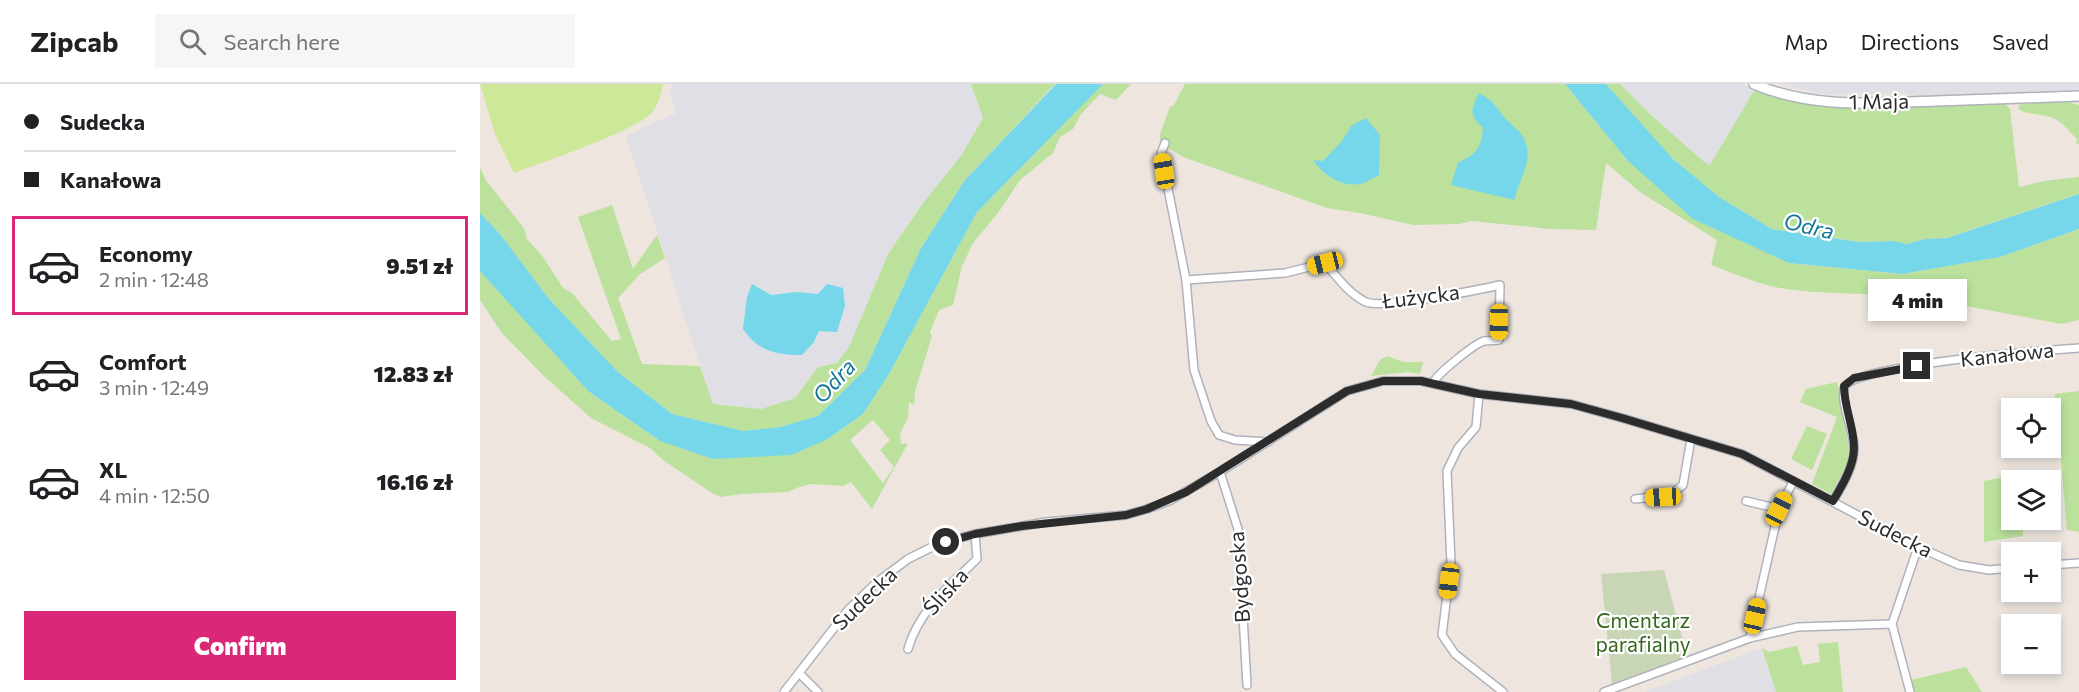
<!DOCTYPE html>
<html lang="en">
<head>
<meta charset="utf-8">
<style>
  :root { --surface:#fff; --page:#f6f6f6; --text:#202124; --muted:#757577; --line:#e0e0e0; --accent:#db2777 }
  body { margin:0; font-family:Commissioner,sans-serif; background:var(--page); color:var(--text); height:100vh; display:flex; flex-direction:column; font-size:22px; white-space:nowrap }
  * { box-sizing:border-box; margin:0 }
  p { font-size:20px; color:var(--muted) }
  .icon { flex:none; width:33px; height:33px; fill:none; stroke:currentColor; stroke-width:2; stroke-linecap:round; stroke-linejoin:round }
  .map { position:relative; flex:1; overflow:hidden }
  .details { display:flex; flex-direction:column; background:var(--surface); width:480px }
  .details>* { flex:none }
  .hud { display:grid; align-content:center; height:132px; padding:0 24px; background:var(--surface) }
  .buttons { position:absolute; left:1521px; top:314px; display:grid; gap:12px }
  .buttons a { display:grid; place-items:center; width:60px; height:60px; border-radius:0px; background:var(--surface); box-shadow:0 3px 9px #0003; font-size:30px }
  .end { position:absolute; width:27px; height:27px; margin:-14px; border:8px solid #2c2c2c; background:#fff; box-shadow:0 0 0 3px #fff }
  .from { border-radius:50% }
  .bubble { position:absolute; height:42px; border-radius:0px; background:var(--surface); box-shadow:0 3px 9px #0003; font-size:20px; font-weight:800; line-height:42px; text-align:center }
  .car { position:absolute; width:18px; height:36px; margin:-18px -9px; border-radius:8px; box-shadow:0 0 4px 2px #0007; background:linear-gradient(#f5c518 24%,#345 0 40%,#f5c518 0 76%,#345 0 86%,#f5c518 0) }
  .hud b { display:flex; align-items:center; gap:21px; height:57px; font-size:22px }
  .hud b+b { border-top:2px solid var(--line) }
  .hud i { width:15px; height:15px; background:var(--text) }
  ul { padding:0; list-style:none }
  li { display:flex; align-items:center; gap:18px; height:99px; margin:0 12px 9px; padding:0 12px; border:3px solid transparent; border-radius:0px }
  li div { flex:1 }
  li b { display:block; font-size:22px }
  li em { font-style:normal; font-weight:800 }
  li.selected { border-color:var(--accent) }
  li>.icon { width:54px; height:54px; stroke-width:1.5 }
  .button { display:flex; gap:12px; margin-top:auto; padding:12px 24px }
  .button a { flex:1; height:69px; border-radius:0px; background:var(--accent); color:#fff; font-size:24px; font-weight:800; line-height:69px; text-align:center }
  header { display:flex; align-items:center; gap:36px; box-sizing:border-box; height:84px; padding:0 30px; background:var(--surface); border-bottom:2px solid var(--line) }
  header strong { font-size:28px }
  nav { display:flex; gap:33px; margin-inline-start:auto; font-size:21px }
  .search { width:420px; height:54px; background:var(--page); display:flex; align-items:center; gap:15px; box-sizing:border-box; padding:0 21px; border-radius:0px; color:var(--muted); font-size:22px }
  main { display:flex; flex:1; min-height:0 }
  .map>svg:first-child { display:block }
  .industrial { fill:#e0dfe6 }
  .green { fill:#bbe19d; fill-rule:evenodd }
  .cemetery { fill:#c9d6b6 }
  .pitch { fill:#cee899 }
  .water { fill:#76d7ea }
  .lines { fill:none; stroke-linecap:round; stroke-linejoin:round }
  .minor-casing { stroke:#afb2bb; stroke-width:10 }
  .tertiary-casing { stroke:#afb2bb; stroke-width:12 }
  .minor { stroke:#fff; stroke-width:7 }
  .tertiary { stroke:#fff; stroke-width:9 }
  .route { stroke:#2c2c2c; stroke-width:8 }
  .labels { text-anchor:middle; stroke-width:4.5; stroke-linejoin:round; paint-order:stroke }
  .street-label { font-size:21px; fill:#2c2c2c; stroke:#fff }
  .park-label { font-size:21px; fill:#34671d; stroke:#fff }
  .water-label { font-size:22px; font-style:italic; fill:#137898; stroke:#fff }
</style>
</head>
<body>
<header>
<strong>Zipcab</strong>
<div class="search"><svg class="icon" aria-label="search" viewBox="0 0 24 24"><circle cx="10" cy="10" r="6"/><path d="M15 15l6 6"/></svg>Search here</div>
<nav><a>Map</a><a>Directions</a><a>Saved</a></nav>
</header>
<main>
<section class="details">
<div class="hud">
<b><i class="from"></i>Sudecka</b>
<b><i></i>Kanałowa</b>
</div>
<ul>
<li class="selected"><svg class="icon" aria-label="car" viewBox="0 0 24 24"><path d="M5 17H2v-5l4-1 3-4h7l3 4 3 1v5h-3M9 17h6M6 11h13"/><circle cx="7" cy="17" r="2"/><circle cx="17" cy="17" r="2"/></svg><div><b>Economy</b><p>2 min · 12:48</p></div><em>9.51 zł</em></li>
<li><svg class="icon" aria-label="car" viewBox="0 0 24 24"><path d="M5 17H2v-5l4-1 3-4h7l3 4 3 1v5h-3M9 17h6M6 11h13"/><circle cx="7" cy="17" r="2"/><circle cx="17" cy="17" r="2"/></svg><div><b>Comfort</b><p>3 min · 12:49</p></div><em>12.83 zł</em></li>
<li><svg class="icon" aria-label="car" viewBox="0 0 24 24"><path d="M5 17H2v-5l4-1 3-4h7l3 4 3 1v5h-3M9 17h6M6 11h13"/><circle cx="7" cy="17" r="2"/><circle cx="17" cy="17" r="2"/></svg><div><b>XL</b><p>4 min · 12:50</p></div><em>16.16 zł</em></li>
</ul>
<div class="button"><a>Confirm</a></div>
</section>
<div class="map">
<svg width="1599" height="608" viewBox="0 0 1599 608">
  <rect width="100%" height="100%" fill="#ede5de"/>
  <g class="industrial">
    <path d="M192 0H491L503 34 481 72 436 128 408 170 369 263 357 279 338 283 315 314 281 325 233 320 146 52 196 29 190 11Z"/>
    <path d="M1140 0H1262L1275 5 1231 81 1223 77 1171 31Z"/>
    <path d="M1300 0H1599V6L1439 12 1422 9 1347 11Z"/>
    <path d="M1282 564 1296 608H1164Z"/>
  </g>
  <g class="green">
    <path d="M491 0H575L485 96 441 164 385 286 338 332 300 343 263 347 192 330 138 288 69 215 20 150 0 129V84L7 98 44 144 47 155 63 173 83 204 92 209 132 257 141 255 98 133 132 121 153 185 177 151 185 174 160 190 138 214 162 280 220 282 233 320 281 325 315 314 338 283 357 279 369 263 408 170 443 119 481 72 503 34Z"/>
    <path d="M622 0H651L636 16 620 10 601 30 593 45 580 53 573 69 540 96 518 129 493 159 482 182 473 221 459 226 450 248 452 252 435 307 434 321 429 318 428 334 420 349 421 360 428 359 392 425 371 398 363 402 331 400 319 403 308 408 261 410 241 413 232 409 183 376 170 364 111 334 65 293 21 248 0 216V185L108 307 180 357 346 356 383 330 409 290 497 128ZM393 336 410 356 400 366 414 383 403 399 370 356Z"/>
    <path d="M705 0H1085L1147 76 1309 179 1422 190 1520 173 1599 145V236L1581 240C1529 230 1476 219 1423 213 1382 208 1341 211 1300 204 1277 200 1253 189 1231 181L1237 156 1160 108 1126 79 1116 146 1070 145 991 137 979 140 933 141 880 129 847 124 703 73 690 65 680 68V50L690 23 694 21Z"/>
    <path d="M1125 0H1140L1171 31 1223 77 1230 81 1275 5 1346 22 1524 18 1530 25 1539 103 1564 97 1599 93V110L1466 154 1445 155 1427 160 1413 157 1379 158 1292 145 1239 113 1211 91 1193 75Z"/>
    <path d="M1591 17V19L1599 21V60L1596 59 1597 55C1590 49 1584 39 1575 35 1563 29 1549 32 1538 25L1540 20Z"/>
    <path d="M907 272 923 278H943L940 290 928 288 891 292 900 276Z"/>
    <path d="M1357 298 1369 364 1367 381 1351 410 1332 400 1357 333 1320 318 1326 305Z"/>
    <path d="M1599 307V448L1587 446 1575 310Z"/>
    <path d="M1327 342 1347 350 1332 386 1311 375Z"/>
    <path d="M1520 394 1534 396H1532V435H1542L1543 452 1504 458V397Z"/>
    <path d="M1358 558 1363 608H1296L1282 564 1289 568 1317 562 1323 581 1340 578 1338 560Z"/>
    <path d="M1486 583 1502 608H1434L1431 596Z"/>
  </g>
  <path class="cemetery" d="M1184 486 1207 572 1132 600 1121 490Z"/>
  <path class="pitch" d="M0 0H183C181 8 179 19 174 26 161 46 60 79 34 89L15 50Z"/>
  <g class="water">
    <path d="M576 0H623L497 128 409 290 383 330 346 356 311 371 233 375 180 357 108 307 0 187V129L20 150 69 215 138 288 192 330 263 347 300 343 338 332 385 286 441 164 485 96Z"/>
    <path d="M1085 0H1126L1193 75 1239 113 1292 145 1379 158 1413 157 1427 160 1445 155 1467 154 1599 110V145L1520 173 1422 190 1309 179 1213 135 1147 76Z"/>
    <path d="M999 9C1016 19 1013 20 1025 34 1030 40 1037 44 1042 51 1056 73 1040 94 1034 116L971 101 978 79C997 69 1001 65 1003 44 989 30 990 27 999 9Z"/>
    <path d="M886 34 900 51 899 91C893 94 886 99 880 100 861 103 843 91 833 76L843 77 862 57 872 41Z"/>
    <path d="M272 200 291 211 316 208 338 210 347 200 363 204 365 222 357 248 339 247 334 258 322 271C296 271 278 267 263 245L267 213Z"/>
  </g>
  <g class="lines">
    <g class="minor-casing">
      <g id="minor">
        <path d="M685 59 681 69 706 196 714 286 731 337 739 351 755 356 788 358"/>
        <path d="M706 196 805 189 845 179C857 193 869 210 886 218 902 225 998 206 1020 201L1019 256C1015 257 1008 256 1004 257 994 260 957 290 953 299"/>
        <path d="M999 310 996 343 978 364 967 387 971 479 962 551 975 570 1023 608"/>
        <path d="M740 388 758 445 767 601"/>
        <path d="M1155 415 1190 411 1203 401 1211 355"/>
        <path d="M1266 417 1299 425"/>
        <path d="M1353 417C1362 401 1375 382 1374 362 1373 345 1361 321 1364 304 1369 281 1570 266 1599 264"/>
        <path d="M1570 481 1599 479"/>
        <path d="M1270 554 1299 425 1313 398"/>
        <path d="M428 565C438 528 470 501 497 475L495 450"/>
        <path d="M319 589 338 608"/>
        <path d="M304 608 368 526 396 499 428 475 460 459 495 450 566 438 646 431 667 425 691 416 740 388 867 307 903 297H941L999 310 1091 320 1142 334 1262 370 1438 463 1479 481 1509 486 1532 484"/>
        <path d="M1124 608 1270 554 1318 543 1412 540"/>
        <path d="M1430 608 1412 540 1438 463"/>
      </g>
    </g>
    <g class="tertiary-casing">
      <path id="tertiary" d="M1274 0C1332 25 1394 19 1456 17 1504 15 1551 14 1599 12"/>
    </g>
    <use href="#minor" class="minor"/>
    <use href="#tertiary" class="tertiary"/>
  </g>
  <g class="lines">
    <path class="route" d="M466 458 495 450 542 442 646 431 667 425 706 408 867 307 903 297H941L999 310 1091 320 1142 334 1262 370 1353 417C1362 402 1374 382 1374 364 1374 343 1364 323 1364 302L1374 294 1437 282"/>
  </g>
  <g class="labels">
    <g class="street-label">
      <text transform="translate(1399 18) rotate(-1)" y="7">1 Maja</text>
      <text transform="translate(941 213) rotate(-7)" y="7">Łużycka</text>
      <text transform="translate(1527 271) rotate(-6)" y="7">Kanałowa</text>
      <text transform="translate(1415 450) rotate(27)" y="7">Sudecka</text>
      <text transform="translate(760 493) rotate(-94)" y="7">Bydgoska</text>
      <text transform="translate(466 508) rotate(-48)" y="7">Śliska</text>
      <text transform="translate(385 515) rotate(-44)" y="7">Sudecka</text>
    </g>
    <g class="park-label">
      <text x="1163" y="544">Cmentarz<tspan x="1163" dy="24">parafialny</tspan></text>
    </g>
    <g class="water-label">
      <text transform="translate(1329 142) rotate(13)" y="8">Odra</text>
      <text transform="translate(354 297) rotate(-47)" y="8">Odra</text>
    </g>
  </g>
</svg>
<div class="buttons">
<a><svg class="icon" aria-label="locate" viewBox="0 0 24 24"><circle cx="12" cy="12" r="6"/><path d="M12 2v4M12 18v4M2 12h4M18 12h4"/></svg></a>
<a><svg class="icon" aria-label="layers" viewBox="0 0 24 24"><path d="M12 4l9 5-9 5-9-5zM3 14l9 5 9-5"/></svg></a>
<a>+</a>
<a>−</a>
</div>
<i class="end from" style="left:466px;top:458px"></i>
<i class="end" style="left:1437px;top:282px"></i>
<div class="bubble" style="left:1388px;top:195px;width:99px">4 min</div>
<i class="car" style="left:684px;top:87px;rotate:351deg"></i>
<i class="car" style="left:845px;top:179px;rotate:256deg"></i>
<i class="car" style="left:1019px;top:238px;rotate:181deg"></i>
<i class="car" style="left:1183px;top:413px;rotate:267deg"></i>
<i class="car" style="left:1299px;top:425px;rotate:27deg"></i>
<i class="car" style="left:969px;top:497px;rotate:187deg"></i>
<i class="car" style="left:1275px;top:532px;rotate:13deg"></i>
</div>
</main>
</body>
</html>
